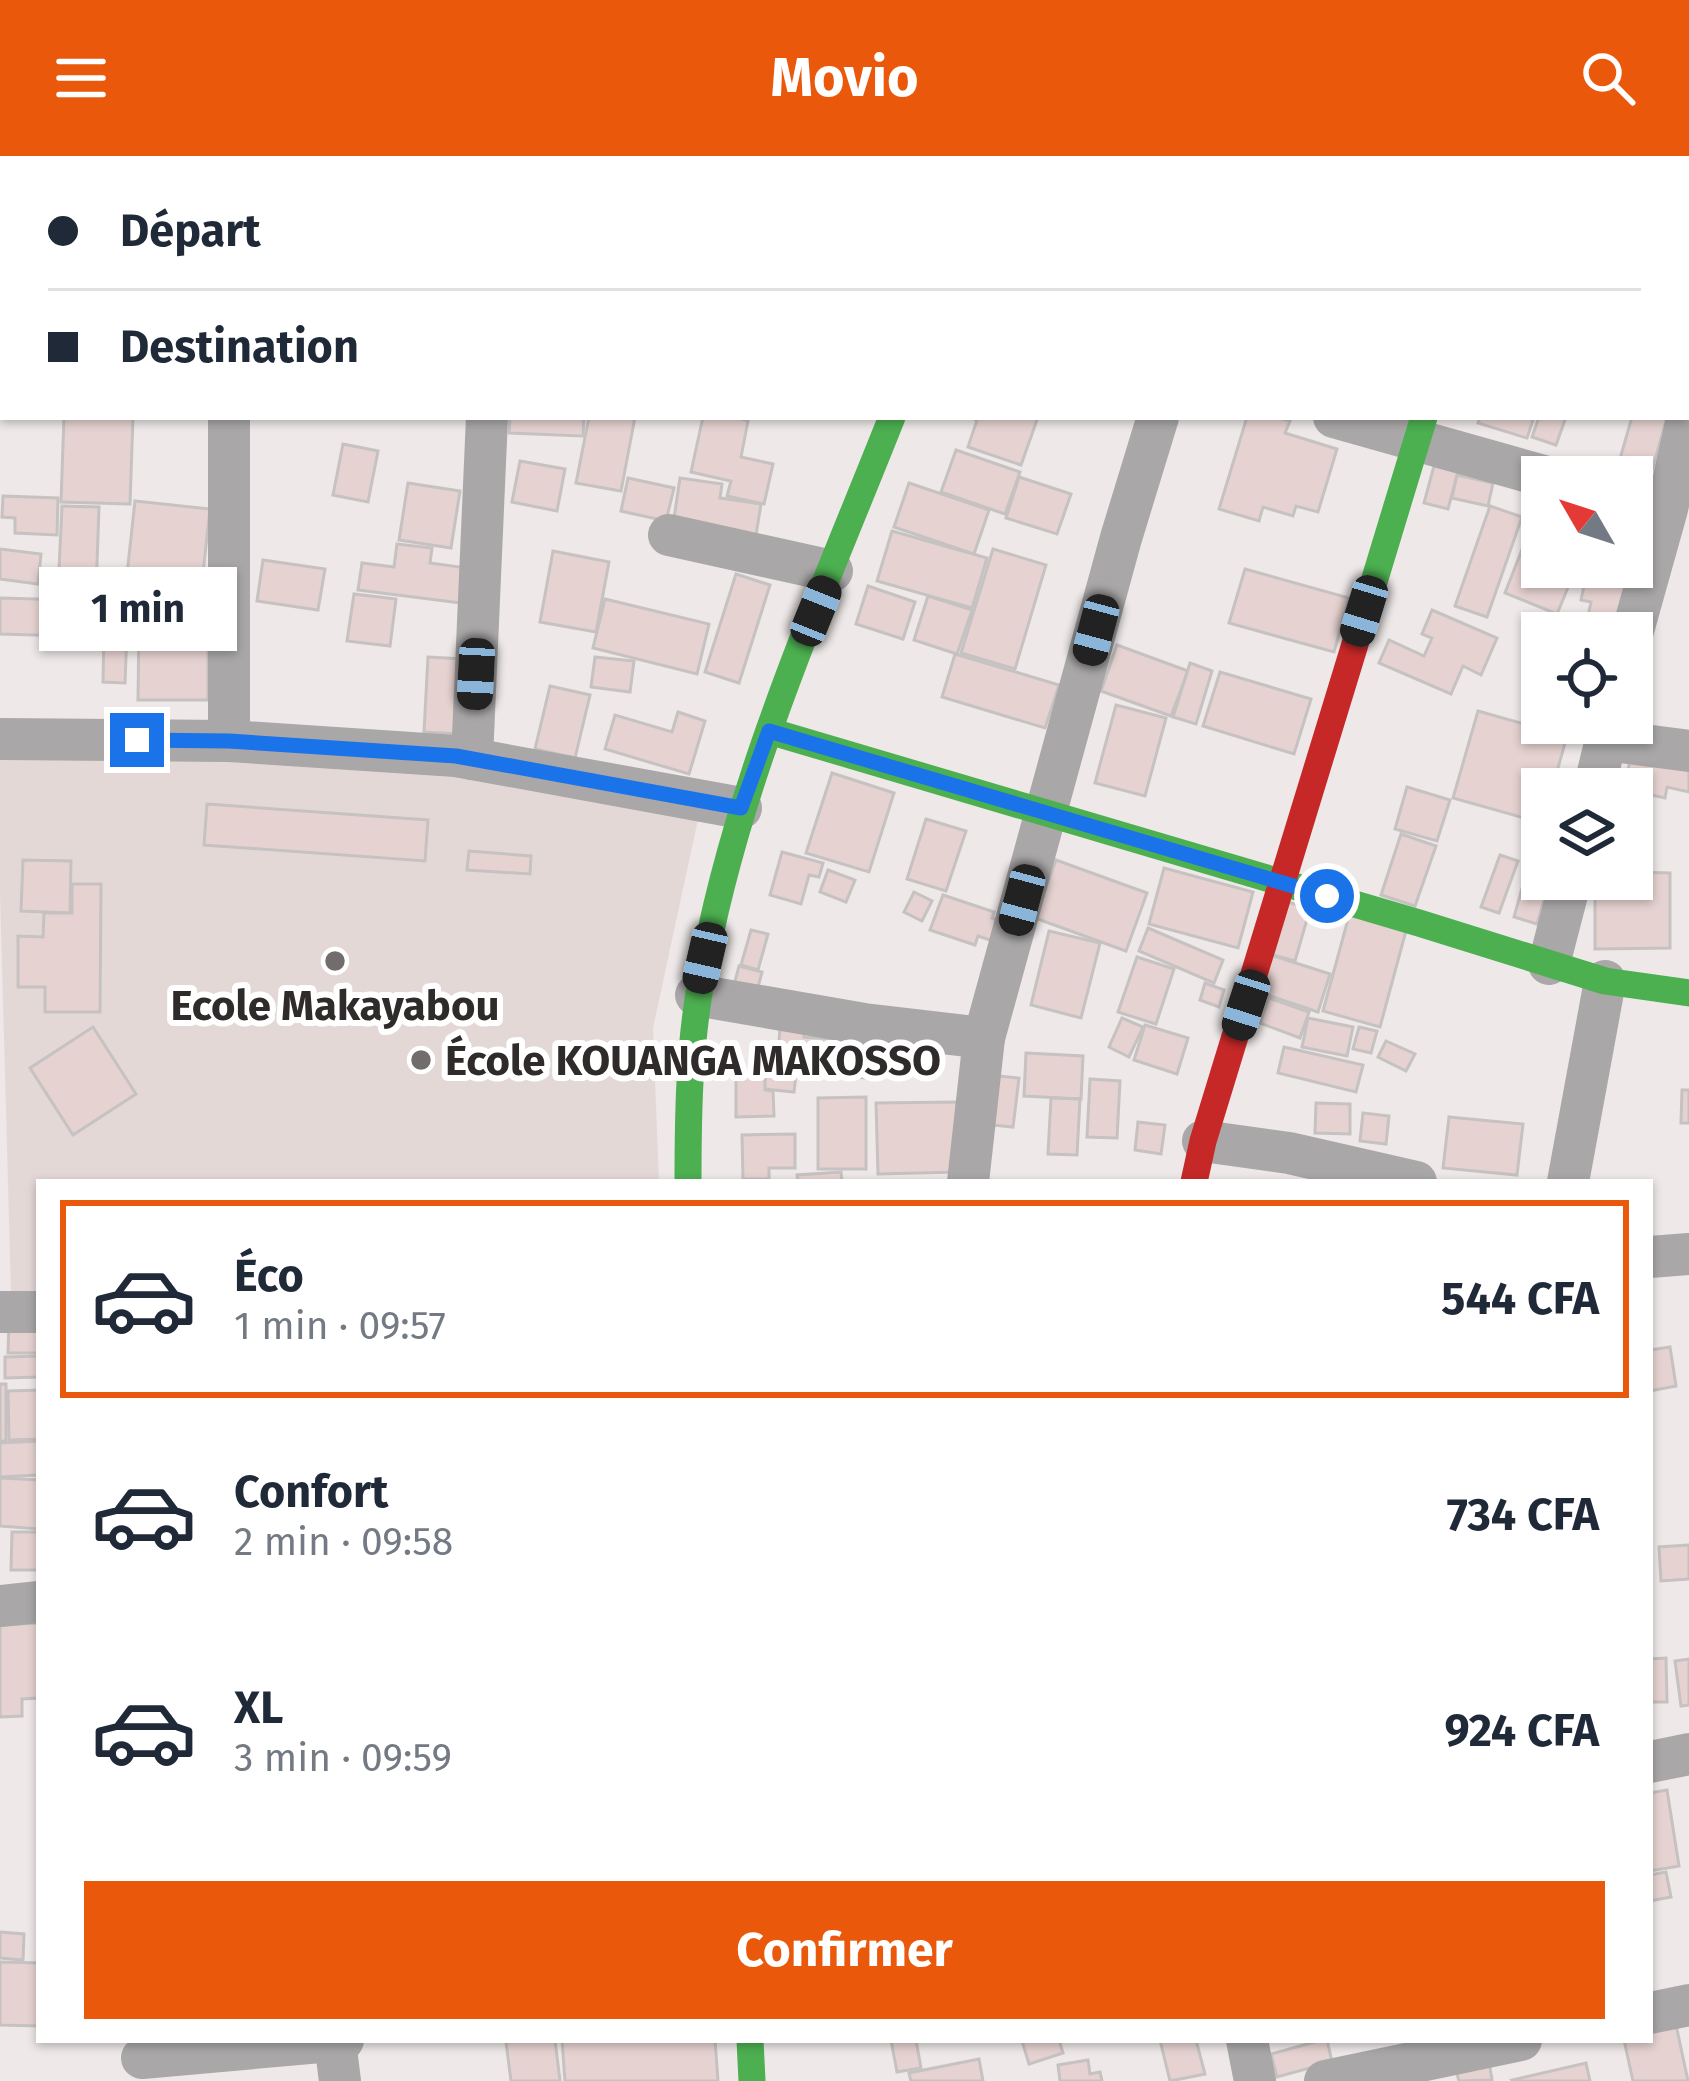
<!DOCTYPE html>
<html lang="fr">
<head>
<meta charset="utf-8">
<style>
  :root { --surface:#fff; --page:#f6f6f7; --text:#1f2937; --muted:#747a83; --line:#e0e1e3; --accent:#ea580c }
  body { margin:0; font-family:"Fira Sans",sans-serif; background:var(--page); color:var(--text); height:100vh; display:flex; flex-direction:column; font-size:45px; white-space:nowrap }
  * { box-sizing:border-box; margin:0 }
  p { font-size:39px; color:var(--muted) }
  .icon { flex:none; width:66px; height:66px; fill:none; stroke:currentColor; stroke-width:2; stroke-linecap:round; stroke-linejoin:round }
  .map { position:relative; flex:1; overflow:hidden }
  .sheet { position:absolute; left:36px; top:1023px; width:1617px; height:864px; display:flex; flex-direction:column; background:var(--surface); border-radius:0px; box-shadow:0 3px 9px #0004 }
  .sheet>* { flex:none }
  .top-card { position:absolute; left:0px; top:0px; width:1689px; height:264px; box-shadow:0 3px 9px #0004; display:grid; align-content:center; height:264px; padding:0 48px; background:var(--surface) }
  .needle { width:78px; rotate:309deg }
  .buttons { position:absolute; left:1521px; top:300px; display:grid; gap:24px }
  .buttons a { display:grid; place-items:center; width:132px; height:132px; border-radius:0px; background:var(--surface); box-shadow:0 3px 9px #0004; font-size:60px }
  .end { position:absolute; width:54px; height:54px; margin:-27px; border:15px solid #1a73e8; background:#fff; box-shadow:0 0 0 6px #fff }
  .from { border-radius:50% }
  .bubble { position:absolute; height:84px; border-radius:0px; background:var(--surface); box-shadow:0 3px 9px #0004; font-size:39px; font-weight:700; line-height:84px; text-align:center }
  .car { position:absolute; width:36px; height:72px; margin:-36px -18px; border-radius:15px; box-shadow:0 0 9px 3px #0007; background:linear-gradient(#222 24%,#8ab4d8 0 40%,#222 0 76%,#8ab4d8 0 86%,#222 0) }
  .top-card b { display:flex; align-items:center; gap:42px; height:114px; font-size:45px }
  .top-card b+b { border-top:3px solid var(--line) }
  .top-card i { width:30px; height:30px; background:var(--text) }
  ul { padding:21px 0 0; list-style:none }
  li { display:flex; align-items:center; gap:36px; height:198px; margin:0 24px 18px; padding:0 24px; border:6px solid transparent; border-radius:0px }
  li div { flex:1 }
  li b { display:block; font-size:45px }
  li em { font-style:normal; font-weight:700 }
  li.selected { border-color:var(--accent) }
  li>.icon { width:108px; height:108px; stroke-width:1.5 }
  .action { display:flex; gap:24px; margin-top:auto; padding:24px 48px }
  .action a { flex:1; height:138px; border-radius:0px; background:var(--accent); color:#fff; font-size:48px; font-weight:700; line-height:138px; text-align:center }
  header { display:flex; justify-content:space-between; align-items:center; height:156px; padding:0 48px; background:var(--accent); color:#fff; font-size:54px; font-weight:700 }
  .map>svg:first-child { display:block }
  .built { fill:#e4d8d7 }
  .building { fill:#e6d3d1; stroke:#c6c2c2; stroke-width:3 }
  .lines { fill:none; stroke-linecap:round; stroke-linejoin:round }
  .street { stroke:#a9a7a7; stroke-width:42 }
  .fast { stroke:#4caf50; stroke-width:27 }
  .jam { stroke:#c62828; stroke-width:27 }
  .route { stroke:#1a73e8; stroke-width:15 }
  .poi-dot { fill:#726d6c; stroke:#fff; stroke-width:4.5 }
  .labels { text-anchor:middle; stroke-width:12; stroke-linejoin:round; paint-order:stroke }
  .poi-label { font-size:42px; font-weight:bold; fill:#2f2b2a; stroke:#fff }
</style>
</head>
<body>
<header><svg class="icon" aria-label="menu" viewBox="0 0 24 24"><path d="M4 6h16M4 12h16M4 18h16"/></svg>Movio<svg class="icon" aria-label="search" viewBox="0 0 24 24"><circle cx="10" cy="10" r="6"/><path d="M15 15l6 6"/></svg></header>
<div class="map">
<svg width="1689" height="1925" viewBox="0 0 1689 1925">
  <rect width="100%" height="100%" fill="#eee8e8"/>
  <path class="built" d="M0 601 230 605 462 617 699 659 653 872 659 1026H39V1135L11 1136 0 738Z"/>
  <g class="building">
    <path d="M862 0H932L940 2 861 3Z"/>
    <path d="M64 261H133L130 348 61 346Z"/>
    <path d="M510 261H584L583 280 509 277Z"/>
    <path d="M589 261H635L621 335 576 327Z"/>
    <path d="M703 261H736L748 265 741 301 773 308 764 348 727 340 731 325 691 316Z"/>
    <path d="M970 261H1038L1021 309 968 291 977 264Z"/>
    <path d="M1247 261H1275L1290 265 1285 277 1337 293 1318 356 1296 350 1293 360 1263 351 1259 365 1219 353Z"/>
    <path d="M1480 261H1534L1527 282 1478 267Z"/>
    <path d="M1539 261H1566L1556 289 1532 281Z"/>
    <path d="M1632 261H1667L1648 329 1632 325V321L1615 320Z"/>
    <path d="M343 288 378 295 368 346 333 339Z"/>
    <path d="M956 294 1020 316 1005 358 941 336Z"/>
    <path d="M520 305 565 313 557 355 512 346Z"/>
    <path d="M1434 310 1458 316 1448 353 1424 347Z"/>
    <path d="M1457 319 1493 327 1488 350 1452 342Z"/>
    <path d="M1019 321 1071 338 1057 378 1006 362Z"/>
    <path d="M628 322 674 332 666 365 621 355Z"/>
    <path d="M680 322 722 328 720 342 761 348 756 379 673 369Z"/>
    <path d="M408 327 460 335 451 392 399 384Z"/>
    <path d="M909 327 989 354 974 398 894 371Z"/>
    <path d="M3 340 58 342 57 379 15 377V362L2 361Z"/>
    <path d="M135 345 210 353 199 454 124 446Z"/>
    <path d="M62 350 99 351 96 436 58 435Z"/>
    <path d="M1490 350 1522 361 1487 461 1455 450Z"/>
    <path d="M892 375 987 402 972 452 877 425Z"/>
    <path d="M1632 375 1640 377 1620 467 1588 460 1591 446 1581 444 1588 411H1632Z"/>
    <path d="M397 388 432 392 430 407 474 413 469 448 358 434 362 407 394 411Z"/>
    <path d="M1523 391 1542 398V411L1576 412 1557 458 1505 437Z"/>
    <path d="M0 393 41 398 38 428 0 423Z"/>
    <path d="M993 393 1046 409 1015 513 961 497Z"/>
    <path d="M553 395 609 406 596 476 540 466Z"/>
    <path d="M263 404 325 413 318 454 257 445Z"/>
    <path d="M1245 413 1349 442 1334 496 1229 467Z"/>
    <path d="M736 418 770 429 739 527 705 516Z"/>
    <path d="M868 430 915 446 903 483 856 468Z"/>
    <path d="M354 438 396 443 390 490 347 485Z"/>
    <path d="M928 440 972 454 957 498 914 484Z"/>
    <path d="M0 442 103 445 101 481 0 478Z"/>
    <path d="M605 443 709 468 697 518 593 492Z"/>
    <path d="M1432 454 1497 482 1481 519 1463 510 1451 538 1379 507 1389 484 1424 500 1432 482 1422 478Z"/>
    <path d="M1568 463 1603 477H1562Z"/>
    <path d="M208 465V544H138L139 466Z"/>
    <path d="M104 475 127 476 125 527 103 526Z"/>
    <path d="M1117 489 1188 515 1171 560 1101 535Z"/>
    <path d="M955 498 1059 529 1045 572 942 541Z"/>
    <path d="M428 501 463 503 459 578 424 576Z"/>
    <path d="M595 501 634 505 630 536 591 531Z"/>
    <path d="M1190 507 1212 515 1196 568 1173 561Z"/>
    <path d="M1220 516 1311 543 1294 598 1203 570Z"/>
    <path d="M550 530 590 539 575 602 535 593Z"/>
    <path d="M1116 549 1166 562 1145 640 1095 627Z"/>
    <path d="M1478 555 1567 580 1552 633H1542V667L1453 642Z"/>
    <path d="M678 556 705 565 689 618 605 593 615 559 672 576Z"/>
    <path d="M1632 595 1689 608V636L1667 631 1665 642 1624 633Z"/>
    <path d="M832 617 894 637 869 716 806 697Z"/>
    <path d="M1407 631 1450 644 1437 685 1395 673Z"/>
    <path d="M207 648 428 664 425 705 204 689Z"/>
    <path d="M926 663 966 675 946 735 907 723Z"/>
    <path d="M1401 678 1436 690 1415 750 1381 739Z"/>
    <path d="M469 695 531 700 530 718 467 714Z"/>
    <path d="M782 696 823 707 819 721 809 719 801 748 770 739Z"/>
    <path d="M1500 699 1518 705 1499 757 1481 751Z"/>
    <path d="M23 704 71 705 70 757 21 755Z"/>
    <path d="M1056 704 1147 737 1126 795 1035 762Z"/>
    <path d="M1530 704 1542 707V723H1550L1537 768 1514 761Z"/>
    <path d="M1164 712 1253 736 1238 792 1149 768Z"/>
    <path d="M828 714 855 724 846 746 820 736Z"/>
    <path d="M1632 716 1670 717V792L1595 793V723H1632Z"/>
    <path d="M72 728H101L100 856H45V831H18V780L43 781 44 757H72Z"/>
    <path d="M914 736 932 745 922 765 904 756Z"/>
    <path d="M943 739 994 756 992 762 1003 766 996 786 978 780 975 789 930 774Z"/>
    <path d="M1288 746 1310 753 1295 805 1273 799Z"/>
    <path d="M1350 756 1407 771 1380 871 1323 855Z"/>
    <path d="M1148 772 1223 804 1214 827 1139 795Z"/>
    <path d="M751 774 768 778 758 814 741 809Z"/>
    <path d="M1049 775 1100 787 1081 862 1031 849Z"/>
    <path d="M1271 799 1330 818 1318 856 1259 836Z"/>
    <path d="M1137 801 1174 813 1156 868 1118 856Z"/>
    <path d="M739 810 762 816 757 835 734 829Z"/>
    <path d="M1205 827 1224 834 1219 851 1200 844Z"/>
    <path d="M1269 842 1309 856 1300 882 1260 867Z"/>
    <path d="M1122 862 1143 871 1129 901 1109 891Z"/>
    <path d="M1308 862 1353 871 1347 900 1302 891Z"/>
    <path d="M1145 869 1188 882 1177 918 1134 904Z"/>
    <path d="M93 871 136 938 73 979 30 912Z"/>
    <path d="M780 871 805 873 804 881 869 885 867 922 777 917Z"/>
    <path d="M1359 871 1377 875 1371 897 1353 893Z"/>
    <path d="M1386 885 1415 898 1406 915 1378 901Z"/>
    <path d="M1284 891 1363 909 1356 936 1278 917Z"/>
    <path d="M1026 897 1083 900 1081 943 1024 940Z"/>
    <path d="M767 904 776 905 775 916 796 918 794 936 764 933Z"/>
    <path d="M765 919V934L773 935 774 960 736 961V920Z"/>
    <path d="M989 919 1019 922 1013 971 983 968Z"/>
    <path d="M1090 923 1120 925 1117 982 1087 981Z"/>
    <path d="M1682 934H1689V967H1681Z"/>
    <path d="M866 941V1013H818V942Z"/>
    <path d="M1051 942 1080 943 1077 999 1048 998Z"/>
    <path d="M957 946 958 1016 878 1018 876 947Z"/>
    <path d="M1316 947 1350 948V978L1315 977Z"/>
    <path d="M1363 957 1389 960 1386 988 1360 985Z"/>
    <path d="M1449 961 1523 968 1517 1019 1443 1012Z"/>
    <path d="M1138 966 1165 969 1161 998 1135 994Z"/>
    <path d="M795 978V1012H769V1023H743L742 979Z"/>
    <path d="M841 1016 842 1026H798L797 1019Z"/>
    <path d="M9 1167 39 1168V1197H8Z"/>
    <path d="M1670 1191 1676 1230 1650 1235V1194Z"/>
    <path d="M39 1200V1221L5 1222V1201Z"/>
    <rect x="0" y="1228" width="6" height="57"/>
    <path d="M39 1234V1283L9 1284 8 1235Z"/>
    <path d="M39 1285V1319L0 1321V1287Z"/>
    <path d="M0 1322 39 1324V1373L0 1370Z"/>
    <path d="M12 1376H39V1414H11Z"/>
    <path d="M1689 1389V1423L1661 1425 1659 1391Z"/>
    <path d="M39 1467V1542L22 1543V1560L0 1561V1469Z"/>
    <path d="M1666 1502 1667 1546H1650V1559V1503Z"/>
    <path d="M1689 1503V1549L1681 1550 1675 1505Z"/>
    <path d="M1667 1634 1679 1710 1650 1715V1637Z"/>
    <path d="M1666 1716 1671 1741 1650 1745V1719Z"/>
    <path d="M0 1776 24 1778 23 1804 0 1802Z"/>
    <path d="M0 1806 39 1807V1870L0 1869Z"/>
    <path d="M1676 1869 1688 1925H1633L1624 1884H1650V1875Z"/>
    <path d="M524 1884H555L560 1925H511L506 1886Z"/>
    <path d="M562 1884H715L718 1925H565Z"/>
    <path d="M891 1884H916L921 1912 897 1916Z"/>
    <path d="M1027 1884H1059L1063 1897 1029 1908 1022 1885Z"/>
    <path d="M1160 1884H1196L1205 1918 1170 1925Z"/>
    <path d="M1322 1884H1327L1332 1906 1277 1921 1271 1898Z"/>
    <path d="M979 1903 983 1925H911L909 1917Z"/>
    <path d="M1088 1904 1090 1918 1100 1916 1102 1925H1060L1058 1909Z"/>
    <path d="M1489 1906 1492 1924 1459 1925 1456 1914Z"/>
    <path d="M1586 1907 1590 1925H1513L1512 1924Z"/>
  </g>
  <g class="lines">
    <g class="street">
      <path d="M234 3V0"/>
      <path d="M498 3V0"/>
      <path d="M1232 3 1233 0"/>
      <path d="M1503 3 1504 0"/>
      <path d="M0 14H3"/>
      <path d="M1334 261 1547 321"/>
      <path d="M669 379 832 415"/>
      <path d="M1632 478 1667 353 1689 254"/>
      <path d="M0 583 229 585 456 600 741 652"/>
      <path d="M1606 584 1689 595"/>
      <path d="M229 585V261"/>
      <path d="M472 603 487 261"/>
      <path d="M1594 633 1610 567"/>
      <path d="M1549 808 1571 723"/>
      <path d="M696 839 864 868 984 882"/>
      <path d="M1203 985 1289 997 1416 1026"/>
      <path d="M968 1026 984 882 1121 382 1158 261"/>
      <path d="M1568 1026 1605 825"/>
      <path d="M1650 1101 1689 1098"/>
      <path d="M0 1156H39"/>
      <path d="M0 1450 39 1446"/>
      <path d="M1650 1606 1689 1598"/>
      <path d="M1650 1857 1689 1849"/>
      <path d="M1247 1884 1255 1925"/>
      <path d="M335 1885 340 1925"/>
      <path d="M142 1902 343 1884"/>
      <path d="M1325 1925 1521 1884"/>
    </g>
    <g class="fast">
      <path d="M982 3 983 0"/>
      <path d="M1363 462 1424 261"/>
      <path d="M769 575 1419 767 1605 825 1689 837"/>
      <path d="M688 1026C688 959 689 892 701 825 735 629 819 445 892 261"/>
      <path d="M750 1884 752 1925"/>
    </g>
    <path class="jam" d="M1194 1026 1203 985 1363 462"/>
  </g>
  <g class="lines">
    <path class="route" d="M137 584 229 585 456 600 741 652 769 575 1327 740"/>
  </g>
  <g class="poi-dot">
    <circle cx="335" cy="805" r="12"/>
    <circle cx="421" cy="904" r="12"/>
  </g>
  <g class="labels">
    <g class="poi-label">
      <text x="335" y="864">Ecole Makayabou</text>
      <text x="445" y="919" text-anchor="start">École KOUANGA MAKOSSO</text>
    </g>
  </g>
</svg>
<div class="buttons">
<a><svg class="needle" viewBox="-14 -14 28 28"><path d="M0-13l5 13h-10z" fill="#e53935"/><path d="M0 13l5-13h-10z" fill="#747a83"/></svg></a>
<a><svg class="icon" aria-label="locate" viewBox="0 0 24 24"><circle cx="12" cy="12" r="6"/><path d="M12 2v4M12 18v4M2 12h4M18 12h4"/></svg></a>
<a><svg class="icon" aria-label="layers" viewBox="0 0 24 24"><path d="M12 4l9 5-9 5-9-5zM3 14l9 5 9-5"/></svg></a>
</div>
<i class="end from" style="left:1327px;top:740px"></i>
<i class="end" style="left:137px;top:584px"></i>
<div class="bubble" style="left:39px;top:411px;width:198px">1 min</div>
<i class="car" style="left:816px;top:455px;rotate:22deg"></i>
<i class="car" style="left:1364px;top:455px;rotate:197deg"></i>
<i class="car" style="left:1096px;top:474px;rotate:195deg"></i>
<i class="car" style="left:476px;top:518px;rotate:183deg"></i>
<i class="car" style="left:1022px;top:744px;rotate:195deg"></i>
<i class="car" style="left:705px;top:802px;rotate:193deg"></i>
<i class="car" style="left:1246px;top:849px;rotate:198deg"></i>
<div class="top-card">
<b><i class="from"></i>Départ</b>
<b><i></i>Destination</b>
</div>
<section class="sheet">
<ul>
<li class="selected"><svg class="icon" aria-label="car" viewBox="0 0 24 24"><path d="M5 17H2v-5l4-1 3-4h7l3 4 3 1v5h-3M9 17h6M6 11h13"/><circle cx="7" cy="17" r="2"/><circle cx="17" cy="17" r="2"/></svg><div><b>Éco</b><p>1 min · 09:57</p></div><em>544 CFA</em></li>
<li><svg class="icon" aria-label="car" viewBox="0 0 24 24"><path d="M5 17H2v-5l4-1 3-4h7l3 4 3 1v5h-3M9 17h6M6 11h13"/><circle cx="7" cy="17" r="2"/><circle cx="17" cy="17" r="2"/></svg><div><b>Confort</b><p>2 min · 09:58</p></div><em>734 CFA</em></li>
<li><svg class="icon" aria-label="car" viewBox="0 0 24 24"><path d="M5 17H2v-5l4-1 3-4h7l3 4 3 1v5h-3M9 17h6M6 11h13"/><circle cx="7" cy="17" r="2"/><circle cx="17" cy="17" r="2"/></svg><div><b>XL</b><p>3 min · 09:59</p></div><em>924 CFA</em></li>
</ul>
<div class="action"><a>Confirmer</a></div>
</section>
</div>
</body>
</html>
